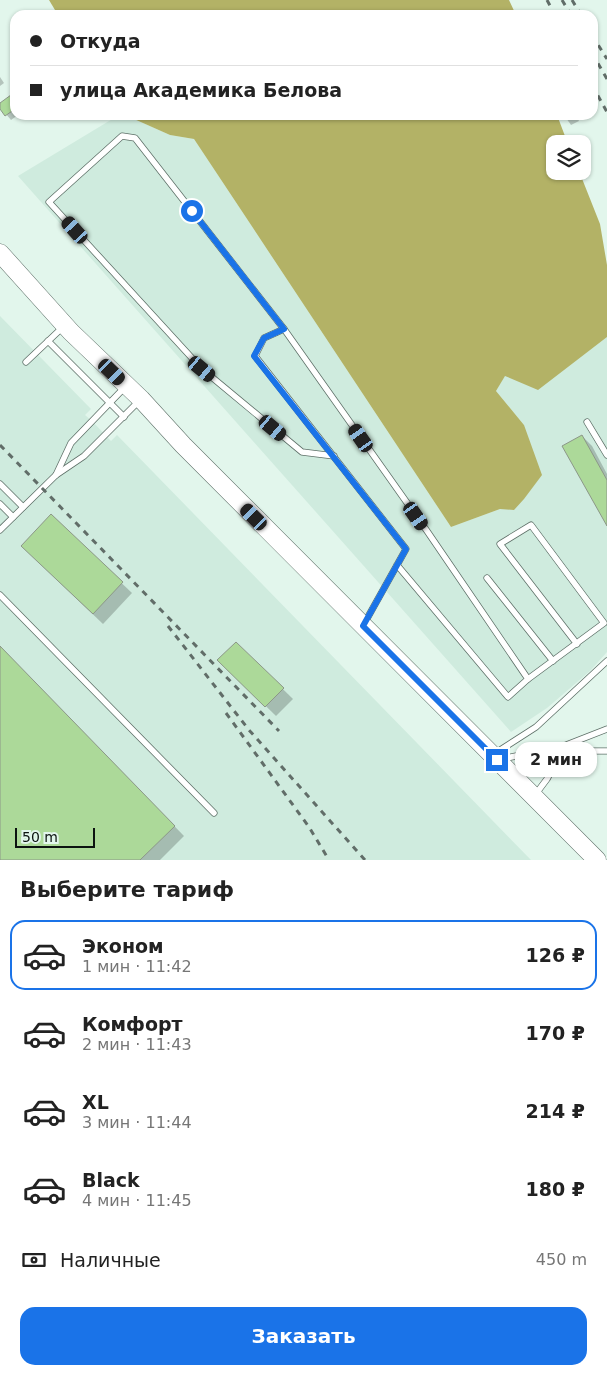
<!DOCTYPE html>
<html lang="ru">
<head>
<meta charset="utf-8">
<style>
  :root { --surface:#fff; --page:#f6f6f6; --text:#222; --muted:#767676; --line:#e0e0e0; --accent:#1a73e8 }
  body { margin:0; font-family:"DejaVu Sans",sans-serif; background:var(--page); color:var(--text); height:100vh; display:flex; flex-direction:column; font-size:19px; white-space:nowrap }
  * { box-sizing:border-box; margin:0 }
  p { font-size:16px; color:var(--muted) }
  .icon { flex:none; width:28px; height:28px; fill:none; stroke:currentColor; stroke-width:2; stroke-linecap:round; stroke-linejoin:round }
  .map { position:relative; height:860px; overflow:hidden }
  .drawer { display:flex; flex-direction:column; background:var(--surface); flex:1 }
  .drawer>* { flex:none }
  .banner { position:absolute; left:10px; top:10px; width:588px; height:110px; border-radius:15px; box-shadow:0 1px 4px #0004; display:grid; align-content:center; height:110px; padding:0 20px; background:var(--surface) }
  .buttons { position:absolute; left:546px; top:135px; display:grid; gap:10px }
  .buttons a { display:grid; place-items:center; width:45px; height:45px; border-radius:10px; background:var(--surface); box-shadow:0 1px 4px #0004; font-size:25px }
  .scale { position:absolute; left:15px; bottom:12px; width:80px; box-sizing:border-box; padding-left:5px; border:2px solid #0c1310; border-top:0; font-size:14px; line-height:18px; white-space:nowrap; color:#0c1310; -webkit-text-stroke:4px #e2f6ec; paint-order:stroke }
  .end { position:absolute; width:22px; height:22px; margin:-11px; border:6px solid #1a73e8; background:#fff; box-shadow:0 0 0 2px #fff }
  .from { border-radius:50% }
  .bubble { position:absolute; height:35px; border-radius:15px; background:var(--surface); box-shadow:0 1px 4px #0004; font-size:16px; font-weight:600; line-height:35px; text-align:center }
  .car { position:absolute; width:15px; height:30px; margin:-15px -8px; border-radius:6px; box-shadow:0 0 4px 1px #0007; background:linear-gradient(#222 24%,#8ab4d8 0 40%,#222 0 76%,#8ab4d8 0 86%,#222 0) }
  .banner b { display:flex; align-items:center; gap:18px; height:48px; font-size:19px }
  .banner b+b { border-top:1px solid var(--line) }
  .banner i { width:12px; height:12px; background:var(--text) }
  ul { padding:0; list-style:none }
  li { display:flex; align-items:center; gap:15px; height:70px; margin:0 10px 8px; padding:0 10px; border:2px solid transparent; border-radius:15px }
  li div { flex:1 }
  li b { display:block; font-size:19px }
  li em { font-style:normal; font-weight:600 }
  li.on { border-color:var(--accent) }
  li>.icon { width:45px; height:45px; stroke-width:1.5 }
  h2 { padding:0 20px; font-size:22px; line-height:60px }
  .pay { display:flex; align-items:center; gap:12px; height:55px; padding:0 20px; font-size:19px }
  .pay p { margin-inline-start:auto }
  .primary-button { display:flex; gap:10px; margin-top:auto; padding:10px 20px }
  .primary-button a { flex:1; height:58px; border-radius:15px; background:var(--accent); color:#fff; font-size:20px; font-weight:600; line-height:58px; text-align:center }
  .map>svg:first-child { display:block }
  .built { fill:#cfebde }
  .forest { fill:#b3b266 }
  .shadow { fill:#0003 }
  .building { fill:#acd999; stroke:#8c9788 }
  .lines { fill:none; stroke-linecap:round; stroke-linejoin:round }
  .service-casing { stroke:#5e7068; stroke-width:7 }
  .primary-casing { stroke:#5e7068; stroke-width:19 }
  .service { stroke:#fff; stroke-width:5.5 }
  .primary { stroke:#fff; stroke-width:18 }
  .rail { stroke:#616d68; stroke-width:3; stroke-dasharray:6 6; stroke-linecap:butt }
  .route { stroke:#1a73e8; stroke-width:6 }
</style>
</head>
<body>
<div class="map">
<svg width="607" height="860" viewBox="0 0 607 860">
  <rect width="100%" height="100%" fill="#e2f6ec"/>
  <g class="built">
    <path d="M119 115H125L170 135 194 139 451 527 500 509 524 425 496 391 505 375 583 355 607 337V652L590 671 547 708 511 732 18 176Z"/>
    <path d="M0 316 91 409 85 415 92 421 111 441 117 435 531 860H0Z"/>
  </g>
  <g class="forest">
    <path d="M49 0H509L516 15H58Z"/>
    <path d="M125 115H557L568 144H555V171H579L600 224 607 265V337L538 390 505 376 496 391 524 425 542 475 524 499 514 510 500 509 451 527 194 139 170 135Z"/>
  </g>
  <g class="shadow">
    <path d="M0 77 4 83 0 86Z"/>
    <path d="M15 93V115H18L11 120 0 107V104Z"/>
    <path d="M564 115H576L579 121 571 125Z"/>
    <path d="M582 436 592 446 607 474V524Z"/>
    <path d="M51 516 132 593 103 624 32 556Z"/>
    <path d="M236 643 293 699 276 716 219 660Z"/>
    <path d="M0 647 184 836 160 860H0Z"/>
  </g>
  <g class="building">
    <path d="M15 92V109L5 116 0 109V103Z"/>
    <path d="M582 435 607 480V526L562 446Z"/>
    <path d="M51 514 123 582 93 614 21 546Z"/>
    <path d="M236 642 284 688 265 707 217 660Z"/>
    <path d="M0 646 175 826 140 860H0Z"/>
  </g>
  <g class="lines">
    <g class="service-casing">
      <g id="service">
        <path d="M284 329 135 138 122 136 49 202 202 369 302 452 334 456"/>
        <path d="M48 341 124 417"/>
        <path d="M26 362 63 327"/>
        <path d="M587 422 607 455"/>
        <path d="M56 475 71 443 125 387"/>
        <path d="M0 484 23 507"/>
        <path d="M0 504 13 517"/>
        <path d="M0 530 56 475 84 456 139 401"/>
        <path d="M487 578 553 661"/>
        <path d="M0 595 214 813"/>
        <path d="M364 624 406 549 255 356 264 338 284 329 427 531 528 679 508 697 397 565"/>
        <path d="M528 679 604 623 531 525 500 544 577 644"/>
        <path d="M494 754 536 727 607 661"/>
        <path d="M501 759 561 747 607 729"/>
        <path d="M535 795 547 779 556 762 565 756 583 751H607"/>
      </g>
    </g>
    <g class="primary-casing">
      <path id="primary" d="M0 253 71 332 141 399 183 445 597 860"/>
    </g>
    <use href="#service" class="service"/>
    <use href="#primary" class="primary"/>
    <g class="rail">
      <path d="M547 0 555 15"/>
      <path d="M562 0 571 15"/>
      <path d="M572 0 581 15"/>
      <path d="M592 35 607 59"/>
      <path d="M592 53 607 79"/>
      <path d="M592 85 607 112"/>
      <path d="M0 445 279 731"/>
      <path d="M168 626 249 730 365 860"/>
      <path d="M226 713 309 827 329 860"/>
    </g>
  </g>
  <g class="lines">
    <path class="route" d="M192 211 284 329 264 338 254 356 406 549 363 626 497 760"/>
  </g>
</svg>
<div class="buttons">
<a><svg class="icon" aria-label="layers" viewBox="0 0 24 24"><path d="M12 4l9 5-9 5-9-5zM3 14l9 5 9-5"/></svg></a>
</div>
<div class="scale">50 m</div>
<i class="end from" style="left:192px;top:211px"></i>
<i class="end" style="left:497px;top:760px"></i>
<div class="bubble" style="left:515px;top:742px;width:82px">2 мин</div>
<i class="car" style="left:75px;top:230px;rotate:318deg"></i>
<i class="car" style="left:202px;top:369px;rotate:130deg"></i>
<i class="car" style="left:112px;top:372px;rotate:134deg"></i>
<i class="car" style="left:273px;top:428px;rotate:130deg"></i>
<i class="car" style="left:361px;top:438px;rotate:325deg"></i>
<i class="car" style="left:416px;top:516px;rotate:145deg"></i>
<i class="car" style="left:254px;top:517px;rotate:315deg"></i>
<div class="banner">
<b><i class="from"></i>Откуда</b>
<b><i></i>улица Академика Белова</b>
</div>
</div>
<section class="drawer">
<h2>Выберите тариф</h2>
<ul>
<li class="on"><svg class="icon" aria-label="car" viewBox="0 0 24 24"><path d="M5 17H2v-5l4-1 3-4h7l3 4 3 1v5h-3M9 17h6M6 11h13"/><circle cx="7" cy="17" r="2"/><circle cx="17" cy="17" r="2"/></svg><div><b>Эконом</b><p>1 мин · 11:42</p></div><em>126 ₽</em></li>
<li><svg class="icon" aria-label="car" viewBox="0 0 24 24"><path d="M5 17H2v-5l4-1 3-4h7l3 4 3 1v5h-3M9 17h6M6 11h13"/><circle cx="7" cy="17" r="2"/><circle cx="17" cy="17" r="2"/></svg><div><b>Комфорт</b><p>2 мин · 11:43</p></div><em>170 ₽</em></li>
<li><svg class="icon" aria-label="car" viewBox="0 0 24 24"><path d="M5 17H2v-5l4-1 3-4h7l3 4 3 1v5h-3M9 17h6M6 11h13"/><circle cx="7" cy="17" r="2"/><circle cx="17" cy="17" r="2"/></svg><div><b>XL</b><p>3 мин · 11:44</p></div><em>214 ₽</em></li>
<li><svg class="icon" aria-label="car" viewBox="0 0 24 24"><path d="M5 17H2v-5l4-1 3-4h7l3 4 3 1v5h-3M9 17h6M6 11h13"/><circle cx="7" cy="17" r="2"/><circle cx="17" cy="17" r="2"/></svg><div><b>Black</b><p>4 мин · 11:45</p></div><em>180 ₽</em></li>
</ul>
<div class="pay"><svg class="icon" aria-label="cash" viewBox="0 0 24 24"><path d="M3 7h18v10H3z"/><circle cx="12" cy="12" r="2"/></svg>Наличные<p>450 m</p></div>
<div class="primary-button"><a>Заказать</a></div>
</section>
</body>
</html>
